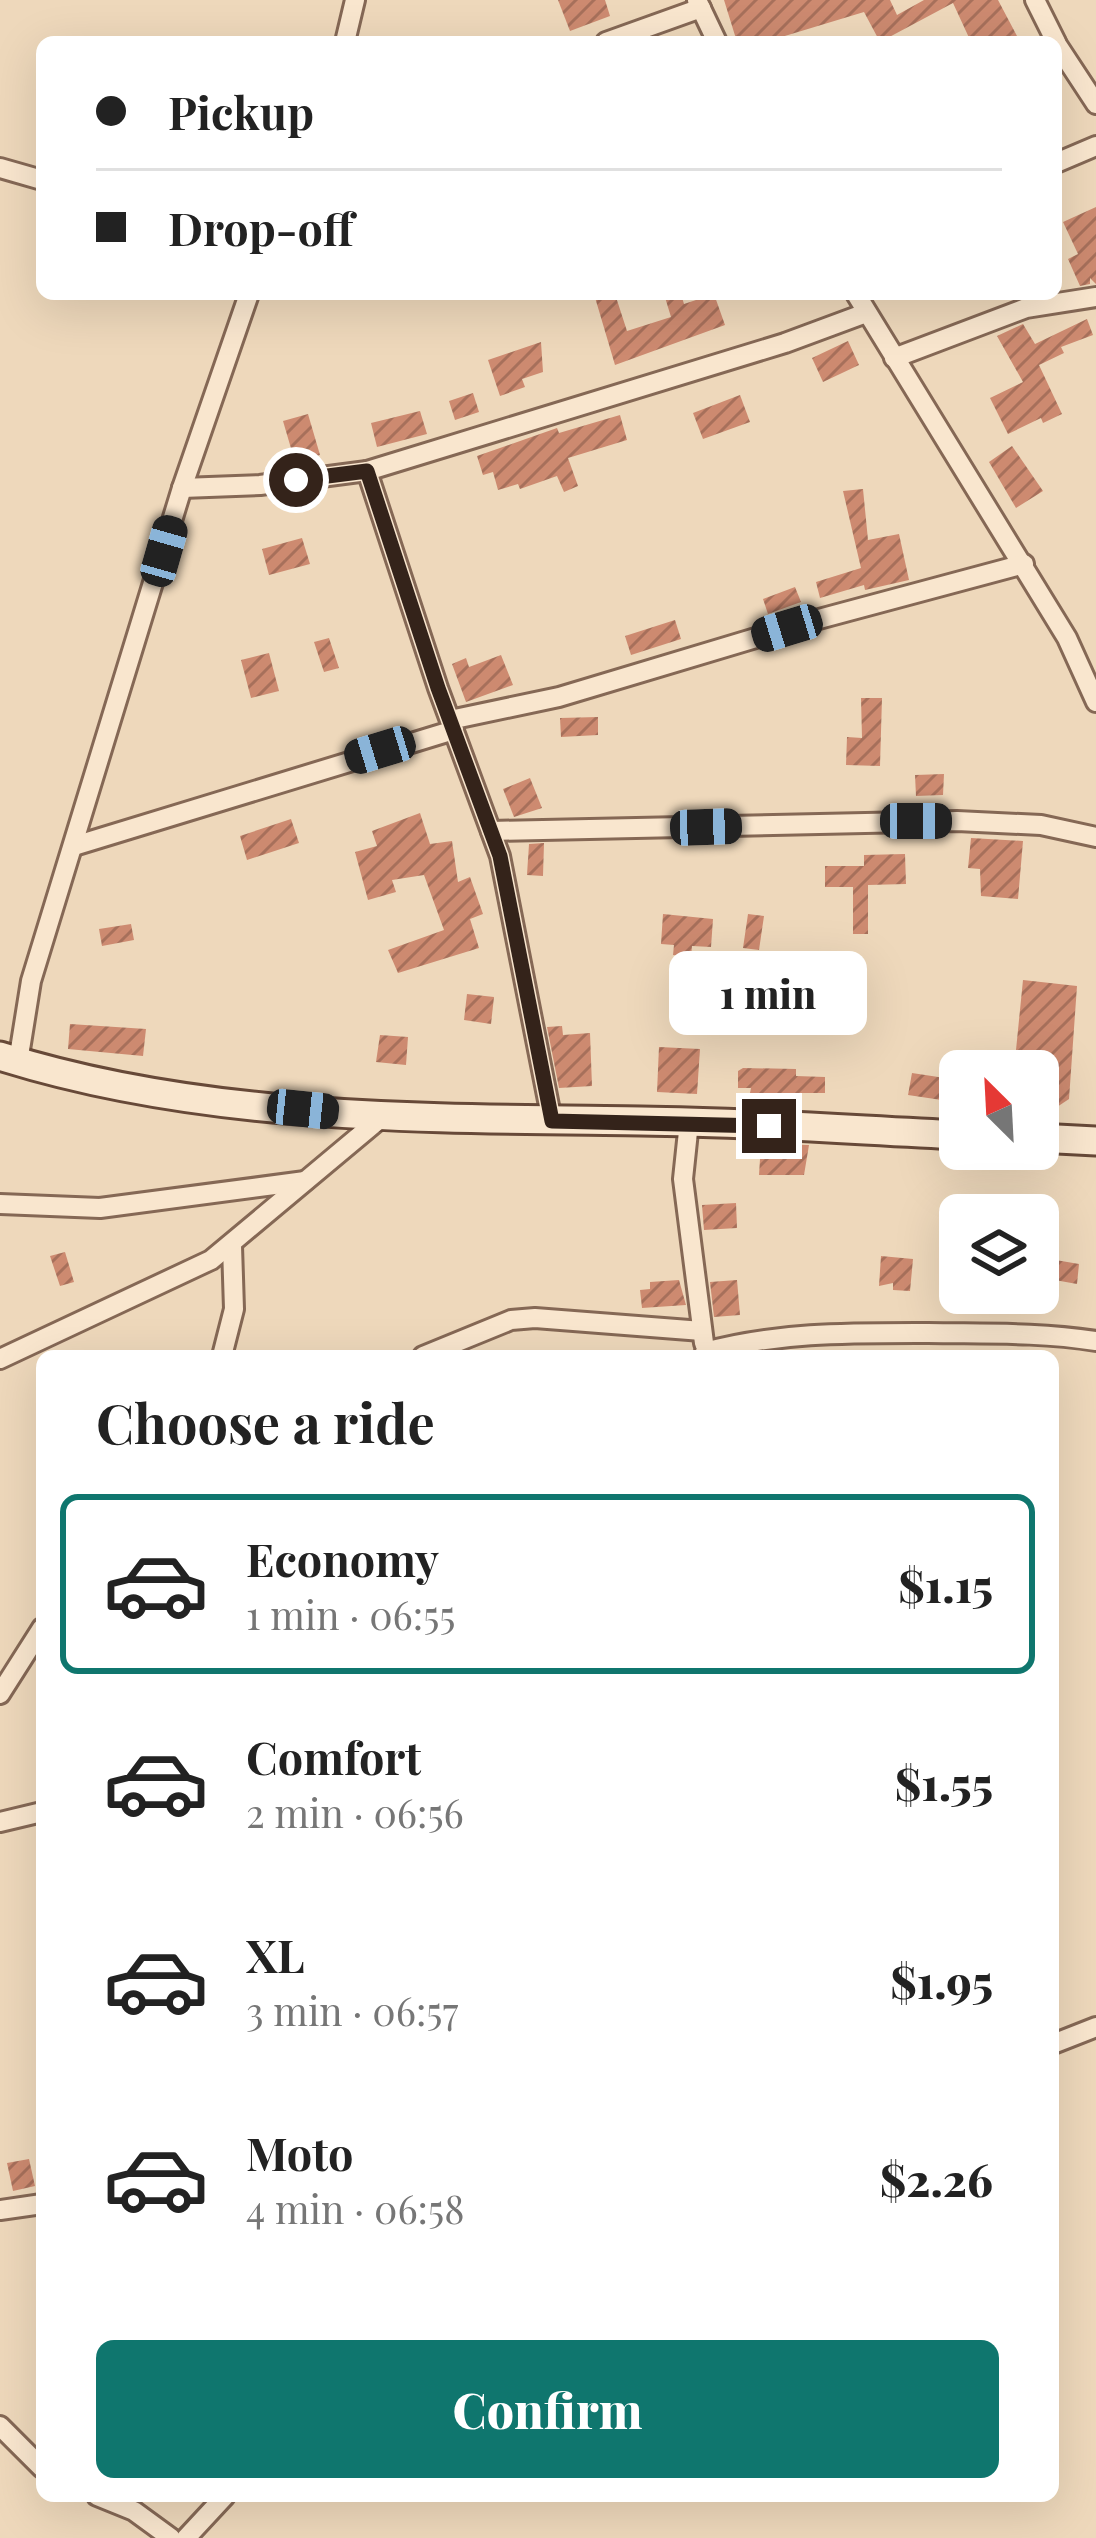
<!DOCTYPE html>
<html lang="en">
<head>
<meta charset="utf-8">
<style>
  :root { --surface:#fff; --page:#f2f2f2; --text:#222; --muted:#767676; --line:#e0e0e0; --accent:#0f766e }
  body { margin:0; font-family:"Playfair Display",serif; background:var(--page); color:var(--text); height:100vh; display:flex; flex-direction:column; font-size:45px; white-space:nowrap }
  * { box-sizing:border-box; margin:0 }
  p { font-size:39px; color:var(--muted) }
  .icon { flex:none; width:66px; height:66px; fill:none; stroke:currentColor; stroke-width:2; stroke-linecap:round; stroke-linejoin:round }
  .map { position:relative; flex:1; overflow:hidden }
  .side { position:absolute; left:36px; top:1350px; width:1023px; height:1152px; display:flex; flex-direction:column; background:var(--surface); border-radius:18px; box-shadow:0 12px 48px #0002 }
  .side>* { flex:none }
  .top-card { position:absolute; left:36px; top:36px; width:1026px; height:264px; border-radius:18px; box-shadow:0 12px 48px #0002; display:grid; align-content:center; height:264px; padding:0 60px; background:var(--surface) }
  .needle { width:78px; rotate:336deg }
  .fabs { position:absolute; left:939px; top:1050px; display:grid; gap:24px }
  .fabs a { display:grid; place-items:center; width:120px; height:120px; border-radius:18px; background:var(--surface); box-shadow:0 12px 48px #0002; font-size:60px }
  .end { position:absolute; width:54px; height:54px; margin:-27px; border:15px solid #34231a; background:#fff; box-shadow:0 0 0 6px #fff }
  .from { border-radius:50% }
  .bubble { position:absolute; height:84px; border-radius:18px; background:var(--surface); box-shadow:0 12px 48px #0002; font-size:39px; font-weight:800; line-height:84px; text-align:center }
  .car { position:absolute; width:36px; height:72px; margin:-36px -18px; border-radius:15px; box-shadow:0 0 9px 3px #0007; background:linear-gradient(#222 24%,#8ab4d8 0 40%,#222 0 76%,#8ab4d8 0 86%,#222 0) }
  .top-card b { display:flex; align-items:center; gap:42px; height:114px; font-size:45px }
  .top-card b+b { border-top:3px solid var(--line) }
  .top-card i { width:30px; height:30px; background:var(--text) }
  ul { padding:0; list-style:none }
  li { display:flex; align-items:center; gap:36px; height:180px; margin:0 24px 18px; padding:0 36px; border:6px solid transparent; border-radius:18px }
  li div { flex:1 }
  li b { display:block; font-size:45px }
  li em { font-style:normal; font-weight:800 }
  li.current { border-color:var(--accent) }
  li>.icon { width:108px; height:108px; stroke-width:1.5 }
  h2 { padding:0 60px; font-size:54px; line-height:144px }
  .cta { display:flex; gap:24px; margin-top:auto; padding:24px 60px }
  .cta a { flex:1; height:138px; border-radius:18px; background:var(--accent); color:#fff; font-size:48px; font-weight:800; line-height:138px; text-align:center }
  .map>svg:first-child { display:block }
  .building { fill:url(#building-hatch) }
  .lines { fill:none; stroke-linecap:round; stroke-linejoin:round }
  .street-casing { stroke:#856855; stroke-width:24 }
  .secondary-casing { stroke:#674938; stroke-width:33 }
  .street { stroke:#f9e6ce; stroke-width:18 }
  .secondary { stroke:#f9e6ce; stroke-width:27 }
  .route { stroke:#34231a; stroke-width:15 }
</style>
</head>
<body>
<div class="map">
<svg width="1096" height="2538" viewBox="0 0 1096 2538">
  <defs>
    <pattern id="building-hatch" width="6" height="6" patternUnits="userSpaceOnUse" patternTransform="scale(3)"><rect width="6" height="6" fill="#cd8a70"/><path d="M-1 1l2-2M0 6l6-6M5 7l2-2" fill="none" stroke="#a7705b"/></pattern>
  </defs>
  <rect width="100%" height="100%" fill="#eed8bb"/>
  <g class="building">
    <path d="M558 0H605L610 16 570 31Z"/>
    <path d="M724 0H890L897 15 924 0H998L1017 36 1004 42H971L953 3 880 42 864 12 765 42H737Z"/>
    <path d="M1096 207V284L1090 278V284L1080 286 1068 259 1078 254 1063 222Z"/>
    <path d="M594 294H615L627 331 671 317 664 294H681L684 304 714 294 725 325 615 365Z"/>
    <path d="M1087 319 1093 335 1061 347 1064 353 1039 365 1062 414 1043 423 1041 418 1008 434 990 398 1023 382 997 336 1023 324 1035 344Z"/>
    <path d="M848 341 859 365 823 382 812 358Z"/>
    <path d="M541 342 543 372 522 379 525 387 500 396 488 360Z"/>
    <path d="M473 393 479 412 455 420 449 401Z"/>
    <path d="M740 395 750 422 703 439 693 413Z"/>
    <path d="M420 411 427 434 377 447 371 423Z"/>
    <path d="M308 414 320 455 295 462 283 421Z"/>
    <path d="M620 415 627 440 568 458 578 486 564 492 557 476 520 489 518 484 498 490 493 472 483 475 477 456 557 428 559 433Z"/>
    <path d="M1012 446 1043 491 1016 508 989 462Z"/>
    <path d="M863 489 868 540 899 534 909 580 865 590 864 585 820 598 816 582 861 568 843 491Z"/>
    <path d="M302 538 310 564 269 575 262 549Z"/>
    <path d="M795 587 801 602 768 614 763 599Z"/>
    <path d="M675 620 681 639 631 655 625 636Z"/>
    <path d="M329 638 339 668 324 672 314 642Z"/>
    <path d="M269 653 279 691 251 698 241 660Z"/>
    <path d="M501 655 513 685 466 702 452 664 466 658 469 667Z"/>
    <path d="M861 698H882L880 766 846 765 847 737 862 738Z"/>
    <path d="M598 717V735L561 737 560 718Z"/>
    <path d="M944 774 943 795 916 796 915 775Z"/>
    <path d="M530 778 542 808 514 817 503 789Z"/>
    <path d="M420 813 430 844 452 841 458 882 470 877 483 914 470 919 479 948 398 973 388 950 444 930 424 875 392 880 396 892 368 900 355 852 377 846 372 831Z"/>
    <path d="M291 819 299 843 247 860 240 836Z"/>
    <path d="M971 838 1023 841 1018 899 981 896 980 869 968 868Z"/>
    <path d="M544 843 543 876 527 875 529 844Z"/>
    <path d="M905 854 906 884 868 885V934H853V887H825V866H864V855Z"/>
    <path d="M663 914 713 919 711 947 692 946 691 957 673 955 674 945 661 944Z"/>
    <path d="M748 914 764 916 759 950 743 948Z"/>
    <path d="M131 924 134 940 102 946 99 929Z"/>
    <path d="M1023 980 1077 986 1069 1099 1057 1107 1038 1106V1071H1020V1061L1015 1060Z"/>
    <path d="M467 994 494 997 491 1024 464 1020Z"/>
    <path d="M70 1024 146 1029 143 1056 68 1049Z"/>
    <path d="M562 1026 563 1035 590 1033 592 1086 559 1088 547 1027Z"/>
    <path d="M380 1035 408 1037 406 1065 376 1062Z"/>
    <path d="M659 1047 700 1049 697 1094 657 1092Z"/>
    <path d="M743 1068 796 1069V1076L825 1077V1093H750L751 1088H738V1071Z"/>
    <path d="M912 1073 958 1080 955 1102 908 1095Z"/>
    <path d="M780 1144 809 1145 804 1175H759L760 1159H780Z"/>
    <path d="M985 1149H1020L1019 1168 984 1165Z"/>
    <path d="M736 1203 737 1228 704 1230 702 1205Z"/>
    <path d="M65 1252 74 1282 60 1286 50 1256Z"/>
    <path d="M881 1256 913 1259 910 1291 893 1290V1283L879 1286Z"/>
    <path d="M1038 1257 1079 1264 1077 1284 1038 1277Z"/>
    <path d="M679 1280 686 1305 642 1308 640 1290 650 1289V1282Z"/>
    <path d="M737 1280 740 1315 714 1317 710 1282Z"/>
    <path d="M29 2159 35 2186 13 2191 7 2163Z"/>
  </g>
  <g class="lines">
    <g class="street-casing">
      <g id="street">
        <path d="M697 0 717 42"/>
        <path d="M1035 0 1056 42"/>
        <path d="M345 42 355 0"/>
        <path d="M606 42 701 8"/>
        <path d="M1056 43 1096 104"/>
        <path d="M1056 163 1096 146"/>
        <path d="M0 168 42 180"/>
        <path d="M856 294 1067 638 1096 702"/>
        <path d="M894 358 1026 308 1096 297"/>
        <path d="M367 471 438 688 500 856 552 1121"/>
        <path d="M182 488 260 485 367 471 785 343 866 313"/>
        <path d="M450 720 559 697 819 619 1024 564"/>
        <path d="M491 831 957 821 1041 825 1096 837"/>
        <path d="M74 846 454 730"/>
        <path d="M18 1062 31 981 182 488 249 294"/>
        <path d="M689 1122 683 1179 704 1343"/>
        <path d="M0 1204 100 1208 305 1181"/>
        <path d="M705 1352C777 1332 853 1333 928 1333 985 1334 1039 1332 1096 1341"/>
        <path d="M222 1356 234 1309 232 1246"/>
        <path d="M423 1356 511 1320 535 1318 702 1331"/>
        <path d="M0 1359 211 1260 382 1117"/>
        <path d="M0 1694 42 1628"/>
        <path d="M0 1822 42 1812"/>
        <path d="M1053 2044 1096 2027"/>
        <path d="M0 2210 42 2204"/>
        <path d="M0 2426 42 2468"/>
        <path d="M97 2496 134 2511 171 2538"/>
        <path d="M186 2538 225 2496"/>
      </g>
    </g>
    <g class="secondary-casing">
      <g id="secondary">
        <path d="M0 1056C206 1121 428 1118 641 1121 748 1122 854 1130 960 1135"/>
        <path d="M1038 1138 1096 1141"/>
      </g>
    </g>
    <use href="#street" class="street"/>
    <use href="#secondary" class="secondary"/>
  </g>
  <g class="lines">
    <path class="route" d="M296 480 367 471 438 688 500 856 552 1121 769 1126"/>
  </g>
</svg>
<div class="fabs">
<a><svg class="needle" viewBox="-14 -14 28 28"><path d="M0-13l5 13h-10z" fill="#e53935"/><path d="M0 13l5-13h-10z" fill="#767676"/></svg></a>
<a><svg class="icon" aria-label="layers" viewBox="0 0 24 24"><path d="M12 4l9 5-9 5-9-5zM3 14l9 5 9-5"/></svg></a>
</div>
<i class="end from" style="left:296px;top:480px"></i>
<i class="end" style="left:769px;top:1126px"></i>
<div class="bubble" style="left:669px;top:951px;width:198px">1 min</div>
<i class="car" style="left:164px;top:551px;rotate:16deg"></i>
<i class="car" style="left:787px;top:628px;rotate:253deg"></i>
<i class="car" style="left:380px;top:750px;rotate:253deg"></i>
<i class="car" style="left:916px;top:821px;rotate:90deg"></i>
<i class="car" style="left:706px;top:827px;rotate:88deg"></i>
<i class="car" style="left:303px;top:1109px;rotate:96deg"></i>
<div class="top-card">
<b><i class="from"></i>Pickup</b>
<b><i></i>Drop-off</b>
</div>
<section class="side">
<h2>Choose a ride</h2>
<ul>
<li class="current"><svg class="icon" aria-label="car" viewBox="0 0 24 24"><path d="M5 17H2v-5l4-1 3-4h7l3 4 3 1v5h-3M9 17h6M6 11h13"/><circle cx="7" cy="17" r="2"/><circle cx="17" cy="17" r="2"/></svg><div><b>Economy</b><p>1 min · 06:55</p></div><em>$1.15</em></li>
<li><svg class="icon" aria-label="car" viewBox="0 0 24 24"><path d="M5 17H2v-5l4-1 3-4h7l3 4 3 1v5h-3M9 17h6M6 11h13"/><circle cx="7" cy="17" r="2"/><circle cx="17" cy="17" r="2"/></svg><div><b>Comfort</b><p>2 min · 06:56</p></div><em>$1.55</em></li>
<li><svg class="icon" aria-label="car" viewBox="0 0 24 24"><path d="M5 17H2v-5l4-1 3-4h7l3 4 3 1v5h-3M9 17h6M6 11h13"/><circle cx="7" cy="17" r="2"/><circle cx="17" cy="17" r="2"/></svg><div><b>XL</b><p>3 min · 06:57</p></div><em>$1.95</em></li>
<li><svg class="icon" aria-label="car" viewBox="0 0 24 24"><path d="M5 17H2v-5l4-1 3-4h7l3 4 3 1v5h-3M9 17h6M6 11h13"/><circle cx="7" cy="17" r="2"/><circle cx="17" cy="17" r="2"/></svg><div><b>Moto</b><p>4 min · 06:58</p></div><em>$2.26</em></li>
</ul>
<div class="cta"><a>Confirm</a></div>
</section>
</div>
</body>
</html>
